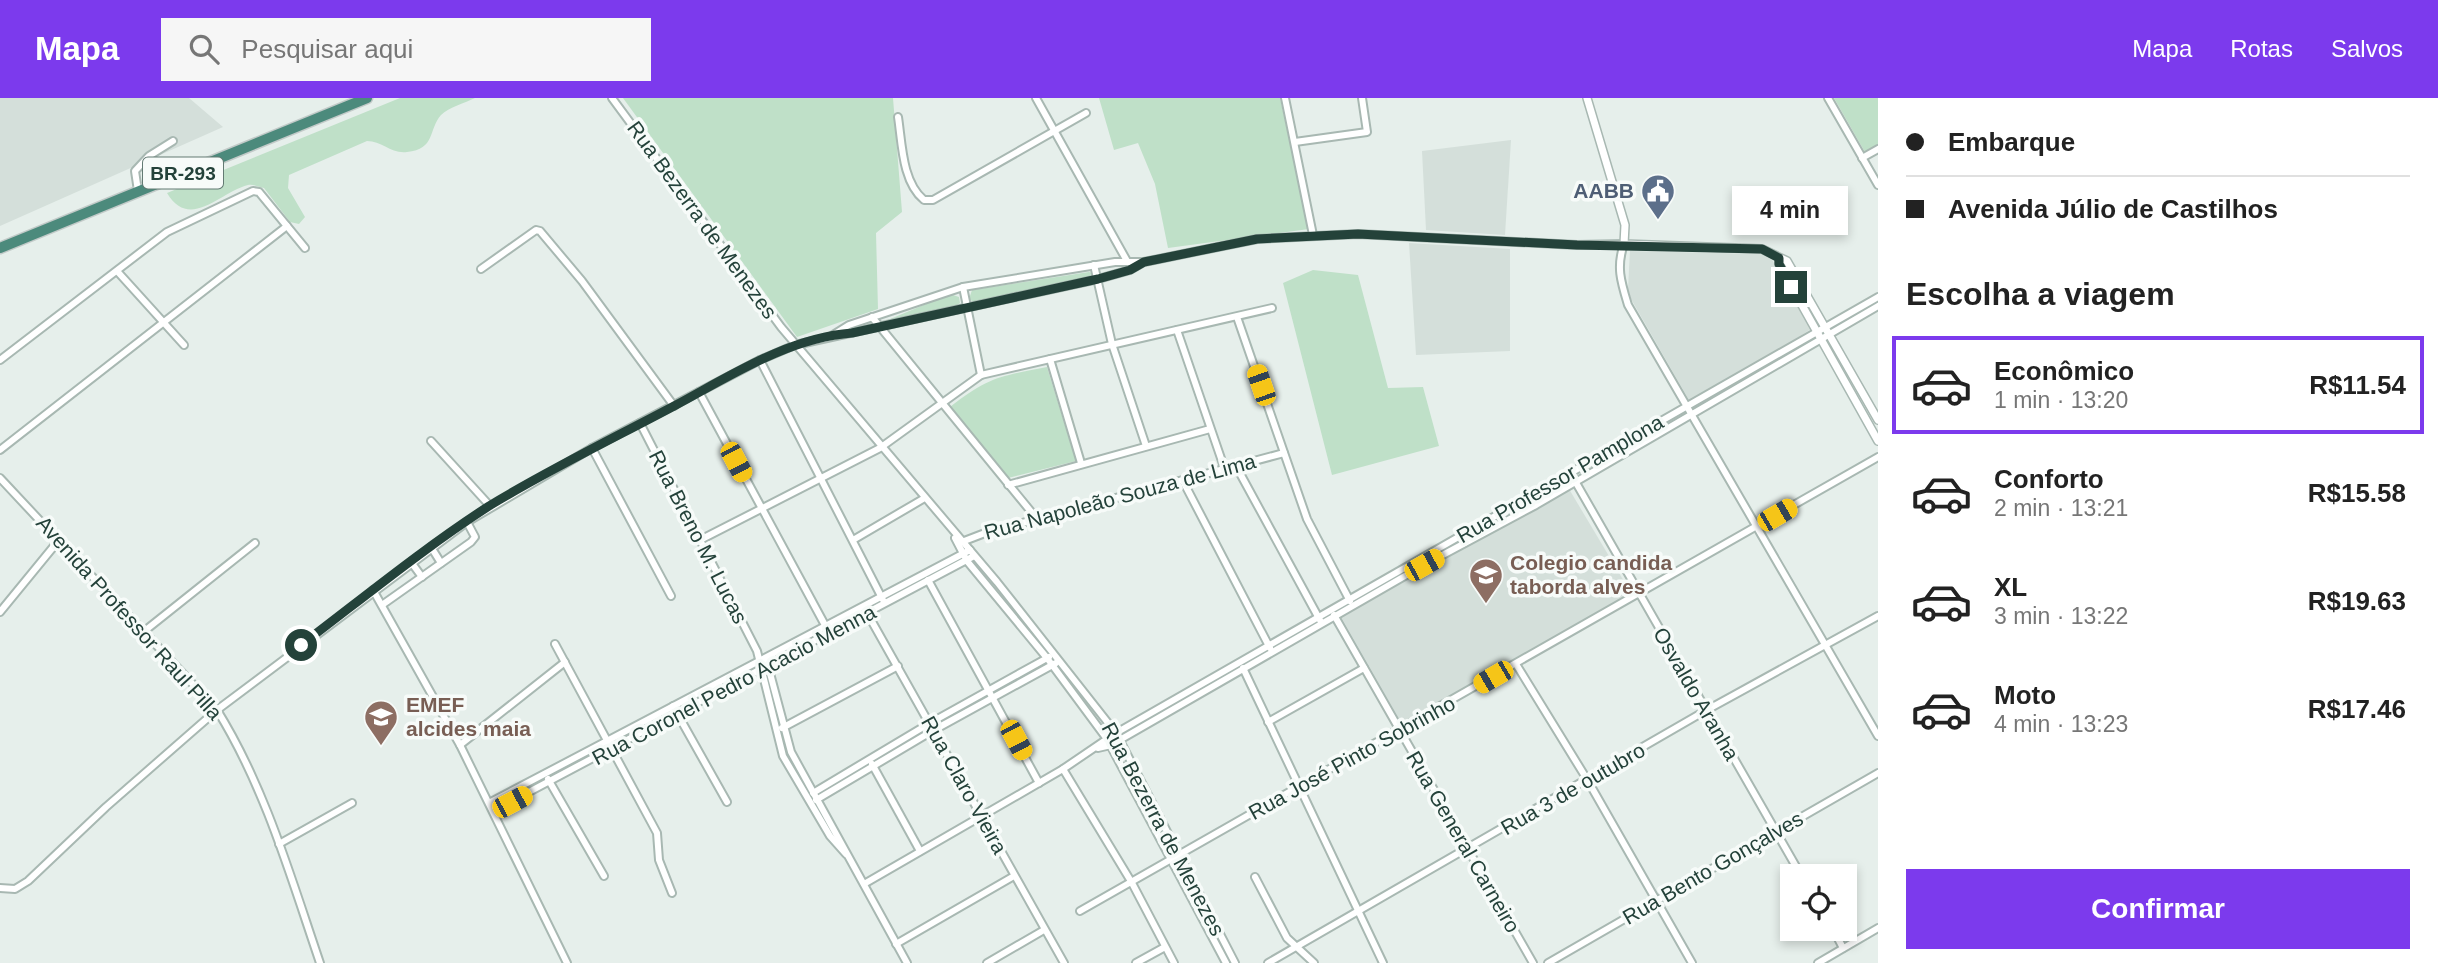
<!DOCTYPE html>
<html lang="pt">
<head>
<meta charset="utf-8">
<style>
  :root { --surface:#fff; --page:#f6f6f6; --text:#222; --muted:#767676; --line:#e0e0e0; --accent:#7c3aed }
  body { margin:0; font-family:Helvetica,sans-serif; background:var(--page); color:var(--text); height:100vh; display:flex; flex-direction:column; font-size:26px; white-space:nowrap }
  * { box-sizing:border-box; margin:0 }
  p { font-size:23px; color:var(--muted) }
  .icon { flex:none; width:38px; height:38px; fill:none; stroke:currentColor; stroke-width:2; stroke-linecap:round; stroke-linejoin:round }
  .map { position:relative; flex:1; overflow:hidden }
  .side { display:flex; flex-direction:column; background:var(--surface); width:560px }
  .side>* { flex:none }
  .top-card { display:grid; align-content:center; height:154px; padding:0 28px; background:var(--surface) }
  .buttons { position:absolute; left:1780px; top:766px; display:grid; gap:14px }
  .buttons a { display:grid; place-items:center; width:77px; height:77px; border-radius:0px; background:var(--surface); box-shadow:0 4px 10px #0003; font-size:35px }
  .end { position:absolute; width:32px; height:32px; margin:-16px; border:9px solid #24423a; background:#fff; box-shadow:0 0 0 4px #fff }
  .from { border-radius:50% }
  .bubble { position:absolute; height:49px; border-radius:0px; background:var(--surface); box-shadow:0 4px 10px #0003; font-size:23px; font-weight:700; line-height:49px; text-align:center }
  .car { position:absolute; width:21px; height:42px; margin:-21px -10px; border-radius:9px; box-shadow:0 0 5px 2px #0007; background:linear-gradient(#f5c518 24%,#345 0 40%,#f5c518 0 76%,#345 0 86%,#f5c518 0) }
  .top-card b { display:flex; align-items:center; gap:24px; height:66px; font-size:26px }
  .top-card b+b { border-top:2px solid var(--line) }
  .top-card i { width:18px; height:18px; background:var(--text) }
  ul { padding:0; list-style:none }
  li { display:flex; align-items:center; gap:21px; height:98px; margin:0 14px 10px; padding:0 14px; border:4px solid transparent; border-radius:0px }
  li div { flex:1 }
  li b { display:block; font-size:26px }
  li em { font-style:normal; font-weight:700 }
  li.selected { border-color:var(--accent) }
  li>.icon { width:63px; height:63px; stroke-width:1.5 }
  h2 { padding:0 28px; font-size:32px; line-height:84px }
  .cta { display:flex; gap:14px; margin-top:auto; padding:14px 28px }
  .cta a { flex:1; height:80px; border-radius:0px; background:var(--accent); color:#fff; font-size:28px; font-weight:700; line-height:80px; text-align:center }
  header { display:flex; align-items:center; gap:42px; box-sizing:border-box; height:98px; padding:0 35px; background:var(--accent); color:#fff }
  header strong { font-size:33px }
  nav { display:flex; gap:38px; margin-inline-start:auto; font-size:24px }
  .search { width:490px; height:63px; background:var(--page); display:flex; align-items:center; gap:18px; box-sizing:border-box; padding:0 24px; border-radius:0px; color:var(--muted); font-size:26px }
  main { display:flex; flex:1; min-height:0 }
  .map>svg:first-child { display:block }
  .built { fill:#d4dfda }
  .green { fill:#bfe0c8 }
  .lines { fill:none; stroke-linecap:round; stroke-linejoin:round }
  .minor-casing { stroke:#a8b8b2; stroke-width:10 }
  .tertiary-casing { stroke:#a8b8b2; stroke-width:10 }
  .trunk-casing { stroke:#c2cac8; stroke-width:13 }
  .minor { stroke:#fff; stroke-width:6 }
  .tertiary { stroke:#fff; stroke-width:7 }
  .trunk { stroke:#4c8a7c; stroke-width:10 }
  .route { stroke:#24423a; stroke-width:9 }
  .labels { text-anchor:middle; stroke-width:7; stroke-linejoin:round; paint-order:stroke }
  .shield { fill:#f7fbf9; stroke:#637a73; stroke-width:2 }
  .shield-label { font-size:19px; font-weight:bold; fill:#24423a }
  .service-label { font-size:21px; font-weight:bold; fill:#4e5e75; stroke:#f7fbf9; text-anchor:end }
  .street-label { font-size:21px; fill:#24423a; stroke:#f7fbf9 }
  .education-label { font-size:21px; font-weight:bold; fill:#785e54; stroke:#f7fbf9; text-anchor:start }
</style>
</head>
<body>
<header>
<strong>Mapa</strong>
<div class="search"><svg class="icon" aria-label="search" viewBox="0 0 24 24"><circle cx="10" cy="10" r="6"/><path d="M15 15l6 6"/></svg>Pesquisar aqui</div>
<nav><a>Mapa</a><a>Rotas</a><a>Salvos</a></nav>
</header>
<main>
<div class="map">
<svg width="1878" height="865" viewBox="0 0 1878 865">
  <rect width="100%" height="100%" fill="#e6efeb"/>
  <g class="built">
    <path d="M0 0H189L223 29 0 128Z"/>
    <path d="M1511 42 1505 137 1426 132 1422 53Z"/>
    <path d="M1409 145 1510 151V253L1416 257Z"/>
    <path d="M1630 153 1769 156 1811 231 1750 271 1690 304 1631 201 1628 191Z"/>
    <path d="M1569 391 1631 495 1402 626 1341 519Z"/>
  </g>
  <g class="green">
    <path d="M400 0H475C465 5 449 9 441 17 428 32 436 51 407 54 391 56 382 43 367 43L289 77 288 90 305 119 299 126 290 124 264 90C259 89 253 86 248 87 220 94 190 133 167 95Z"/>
    <path d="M623 0H893L902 114 876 135 878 211 797 239Z"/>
    <path d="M1099 0H1280L1309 131 1168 150 1155 86 1138 45 1114 52Z"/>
    <path d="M1834 0H1878V48L1866 56Z"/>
    <path d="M1313 172 1358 177 1388 290 1423 289 1439 348 1332 377 1283 185Z"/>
    <path d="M1089 174 1092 175 1089 179 975 205 969 201 972 192Z"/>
    <path d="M950 196 959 199 960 205 956 208 883 224Z"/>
    <path d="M1047 269 1076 363 1008 380 950 309C988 279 1000 278 1047 269Z"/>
  </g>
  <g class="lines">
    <g class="minor-casing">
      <g id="minor">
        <path d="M612 0 781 229 997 484 1116 635 1235 865"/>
        <path d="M1036 0 1127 163"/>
        <path d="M1285 0 1313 137"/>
        <path d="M1828 0 1878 87"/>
        <path d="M898 19C902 45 902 84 924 102H933L1086 15"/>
        <path d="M1295 44 1367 34 1362 0"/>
        <path d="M1862 60 1878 51"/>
        <path d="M138 93 135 73 149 58 173 43"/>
        <path d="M1094 167 1112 246 1146 348"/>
        <path d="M481 171 536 132 540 133 582 183 674 308"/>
        <path d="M117 173 184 247"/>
        <path d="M963 189 981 277"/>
        <path d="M872 219 1037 421"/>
        <path d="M1237 219 1307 421 1350 503"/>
        <path d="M1177 232 1225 372"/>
        <path d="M833 237 849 227 963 189 1115 164H1144L1257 141 1358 136 1577 147 1624 146C1616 169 1621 184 1628 207L1878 638"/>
        <path d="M1050 261 1081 365"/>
        <path d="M0 262 167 134 253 93 259 94 305 150"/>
        <path d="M760 262 883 502"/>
        <path d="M699 294 826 529"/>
        <path d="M640 325 757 553 783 658 830 738 846 756"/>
        <path d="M431 343 490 408"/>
        <path d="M592 350 671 498"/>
        <path d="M0 352 287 128"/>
        <path d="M1236 368 1321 524"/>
        <path d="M0 380 217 612C265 689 291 780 320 865"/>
        <path d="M1183 383 1270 550"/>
        <path d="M1575 383 1802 779"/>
        <path d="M1008 387 1210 331"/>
        <path d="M955 440 967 463 1047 560 1107 641 1226 865"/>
        <path d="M700 442 880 350 981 277 1272 210"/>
        <path d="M853 442 923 401"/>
        <path d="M959 445 985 435 1284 355"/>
        <path d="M431 449 441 465"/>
        <path d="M411 464 422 479"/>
        <path d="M928 482 1039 685"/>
        <path d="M373 492 460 647 567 865"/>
        <path d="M382 507 471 444 475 439 467 424"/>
        <path d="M866 513 1064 865"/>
        <path d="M0 514 59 442"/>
        <path d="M1334 517 1533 865"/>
        <path d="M142 535 255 445"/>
        <path d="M555 546 657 735 659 762 672 795"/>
        <path d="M767 564 791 654 907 865"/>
        <path d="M1516 566 1588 683 1692 865"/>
        <path d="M1243 570 1383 865"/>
        <path d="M673 608 727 704"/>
        <path d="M1268 624 1364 570"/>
        <path d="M782 630 898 568"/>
        <path d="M460 647 565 564"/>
        <path d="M1098 650 1111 647 1424 467 1536 407 1878 208"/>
        <path d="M872 666 920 753"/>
        <path d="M1063 671 1132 785 1174 865"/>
        <path d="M548 681 604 778"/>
        <path d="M813 695 930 625 1049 559"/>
        <path d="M816 702 934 632 1056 565"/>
        <path d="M489 705 970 452"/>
        <path d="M493 713 974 458"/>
        <path d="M279 746 352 705"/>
        <path d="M1255 779 1287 840 1314 865"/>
        <path d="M864 786 1063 671 1116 635 1878 199"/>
        <path d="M0 790 15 791 28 783 106 709 217 612 467 424 592 350 760 262 795 247 1098 181 1130 172 1142 165"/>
        <path d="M1080 813 1878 359"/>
        <path d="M1833 831 1843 850"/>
        <path d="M896 846 1014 778"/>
        <path d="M987 865 1044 832"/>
        <path d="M1136 865 1165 849"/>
        <path d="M1268 865 1705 613 1878 518"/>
        <path d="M1548 865 1878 675"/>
        <path d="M1818 865 1878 830"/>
      </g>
    </g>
    <g class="tertiary-casing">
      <g id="tertiary">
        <path d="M1587 0 1625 127 1624 146 1762 151 1787 163 1878 322"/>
        <path d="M1779 160V166L1878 343"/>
      </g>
    </g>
    <g class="trunk-casing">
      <path id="trunk" d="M0 150 367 0"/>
    </g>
    <use href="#minor" class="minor"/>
    <use href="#tertiary" class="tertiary"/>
    <use href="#trunk" class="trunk"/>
  </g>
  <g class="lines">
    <path class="route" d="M301 547C363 500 424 450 489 408 550 371 614 340 676 307 732 277 788 240 852 235L1098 181 1130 172 1144 164 1257 141 1358 136 1577 147 1762 151 1779 160V166L1791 189"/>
  </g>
  <defs>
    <g id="civic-pin" transform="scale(1.75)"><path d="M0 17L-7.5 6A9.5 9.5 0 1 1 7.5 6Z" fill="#5c6f8a" stroke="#f7fbf9"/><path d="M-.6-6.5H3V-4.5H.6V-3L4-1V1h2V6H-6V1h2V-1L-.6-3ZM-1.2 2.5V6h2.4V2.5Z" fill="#fff"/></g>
    <g id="school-pin" transform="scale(1.75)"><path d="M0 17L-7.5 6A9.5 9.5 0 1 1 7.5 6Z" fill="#8d6e63" stroke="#f7fbf9"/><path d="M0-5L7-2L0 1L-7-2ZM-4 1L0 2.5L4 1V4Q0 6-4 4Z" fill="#fff"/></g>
  </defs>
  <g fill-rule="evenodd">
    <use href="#civic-pin" x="1658" y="93"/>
    <use href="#school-pin" x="1486" y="477"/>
    <use href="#school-pin" x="381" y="619"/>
  </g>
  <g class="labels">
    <rect class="shield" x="143" y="59.5" width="80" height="31" rx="5"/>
    <g class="shield-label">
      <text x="183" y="82">BR-293</text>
    </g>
    <g class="service-label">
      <text x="1634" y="100">AABB</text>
    </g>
    <g class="street-label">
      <text transform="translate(702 122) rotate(54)" y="7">Rua Bezerra de Menezes</text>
      <text transform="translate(1560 381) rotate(-30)" y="7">Rua Professor Pamplona</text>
      <text transform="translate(1120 399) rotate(-15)" y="7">Rua Napoleão Souza de Lima</text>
      <text transform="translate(698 439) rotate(63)" y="7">Rua Breno M. Lucas</text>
      <text transform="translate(129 520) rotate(48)" y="7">Avenida Professor Raul Pilla</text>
      <text transform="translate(734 587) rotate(-28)" y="7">Rua Coronel Pedro Acacio Menna</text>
      <text transform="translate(1696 596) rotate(60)" y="7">Osvaldo Aranha</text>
      <text transform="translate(1352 660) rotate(-29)" y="7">Rua José Pinto Sobrinho</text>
      <text transform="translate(964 687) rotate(61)" y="7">Rua Claro Vieira</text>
      <text transform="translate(1573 691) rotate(-30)" y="7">Rua 3 de outubro</text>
      <text transform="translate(1163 731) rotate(62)" y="7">Rua Bezerra de Menezes</text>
      <text transform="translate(1463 744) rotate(60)" y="7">Rua General Carneiro</text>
      <text transform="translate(1713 770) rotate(-30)" y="7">Rua Bento Gonçalves</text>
    </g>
    <g class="education-label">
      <text x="1510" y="472">Colegio candida<tspan x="1510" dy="24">taborda alves</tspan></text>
      <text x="406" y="614">EMEF<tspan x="406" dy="24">alcides maia</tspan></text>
    </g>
  </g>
</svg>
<div class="buttons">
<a><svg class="icon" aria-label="locate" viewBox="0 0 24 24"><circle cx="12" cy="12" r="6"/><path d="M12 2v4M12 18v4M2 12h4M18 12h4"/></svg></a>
</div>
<i class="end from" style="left:301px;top:547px"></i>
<i class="end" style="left:1791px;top:189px"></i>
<div class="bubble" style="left:1732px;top:88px;width:116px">4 min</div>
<i class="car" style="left:1261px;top:287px;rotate:341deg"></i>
<i class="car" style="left:736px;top:364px;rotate:152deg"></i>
<i class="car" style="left:1777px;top:417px;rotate:60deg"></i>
<i class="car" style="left:1424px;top:467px;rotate:61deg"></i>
<i class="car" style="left:1493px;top:579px;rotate:240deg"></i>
<i class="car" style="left:1016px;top:642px;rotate:152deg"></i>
<i class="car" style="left:512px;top:704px;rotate:62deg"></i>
</div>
<section class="side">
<div class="top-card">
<b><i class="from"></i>Embarque</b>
<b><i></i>Avenida Júlio de Castilhos</b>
</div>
<h2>Escolha a viagem</h2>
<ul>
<li class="selected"><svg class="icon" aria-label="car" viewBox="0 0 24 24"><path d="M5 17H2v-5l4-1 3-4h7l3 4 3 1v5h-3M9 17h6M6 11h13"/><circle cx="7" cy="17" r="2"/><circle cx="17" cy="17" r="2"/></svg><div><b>Econômico</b><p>1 min · 13:20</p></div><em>R$11.54</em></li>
<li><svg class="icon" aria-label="car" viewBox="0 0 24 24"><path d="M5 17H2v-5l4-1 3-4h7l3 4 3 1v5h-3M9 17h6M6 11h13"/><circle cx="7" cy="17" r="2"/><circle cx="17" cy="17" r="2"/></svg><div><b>Conforto</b><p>2 min · 13:21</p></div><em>R$15.58</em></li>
<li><svg class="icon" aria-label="car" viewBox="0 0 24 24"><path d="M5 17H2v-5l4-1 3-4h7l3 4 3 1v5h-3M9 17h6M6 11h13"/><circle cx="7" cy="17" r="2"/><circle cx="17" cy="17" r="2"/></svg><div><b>XL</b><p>3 min · 13:22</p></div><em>R$19.63</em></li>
<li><svg class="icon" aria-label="car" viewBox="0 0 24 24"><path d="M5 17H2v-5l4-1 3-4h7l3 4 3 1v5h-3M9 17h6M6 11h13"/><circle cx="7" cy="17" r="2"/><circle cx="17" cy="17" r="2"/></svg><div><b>Moto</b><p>4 min · 13:23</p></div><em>R$17.46</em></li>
</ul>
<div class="cta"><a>Confirmar</a></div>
</section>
</main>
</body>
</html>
